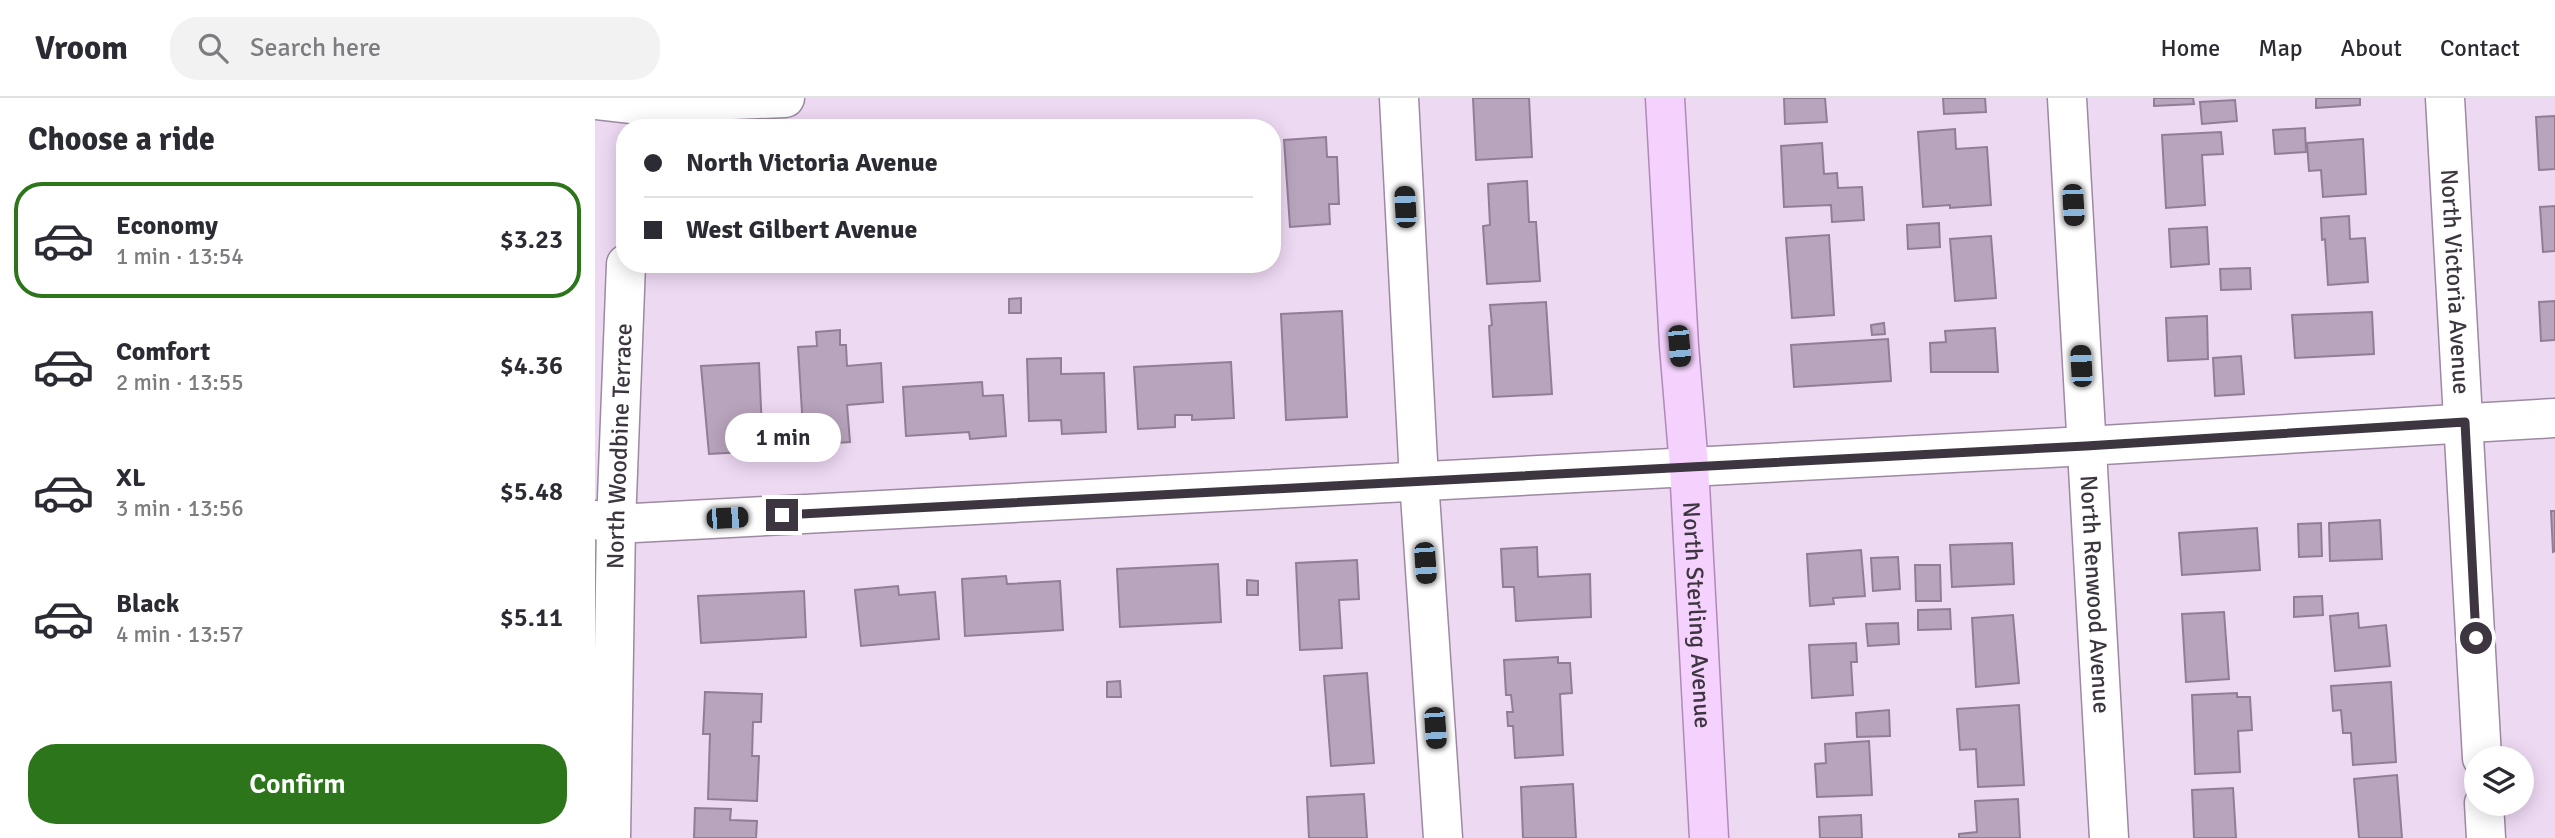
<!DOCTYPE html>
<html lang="en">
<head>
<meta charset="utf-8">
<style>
  :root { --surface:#fff; --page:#f2f2f3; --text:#2b2b33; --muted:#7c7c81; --line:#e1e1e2; --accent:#2c751a }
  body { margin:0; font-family:Signika,sans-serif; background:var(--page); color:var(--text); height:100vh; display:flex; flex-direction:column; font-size:26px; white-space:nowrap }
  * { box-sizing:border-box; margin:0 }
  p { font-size:23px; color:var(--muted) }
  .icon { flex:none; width:38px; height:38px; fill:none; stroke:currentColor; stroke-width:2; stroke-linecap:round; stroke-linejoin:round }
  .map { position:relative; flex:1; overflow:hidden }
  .details { display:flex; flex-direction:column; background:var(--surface); width:595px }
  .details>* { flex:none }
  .hud { position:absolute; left:21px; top:21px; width:665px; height:154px; border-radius:28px; box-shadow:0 4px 18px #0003; display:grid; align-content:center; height:154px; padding:0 28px; background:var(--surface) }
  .buttons { position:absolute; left:1869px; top:648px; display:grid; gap:14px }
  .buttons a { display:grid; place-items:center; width:70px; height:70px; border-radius:50%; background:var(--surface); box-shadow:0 4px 18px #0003; font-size:35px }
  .end { position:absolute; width:32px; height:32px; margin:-16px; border:9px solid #3d353f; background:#fff; box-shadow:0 0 0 4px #fff }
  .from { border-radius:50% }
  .bubble { position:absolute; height:49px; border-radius:24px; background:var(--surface); box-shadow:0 4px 18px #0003; font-size:23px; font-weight:600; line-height:49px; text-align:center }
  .car { position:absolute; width:21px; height:42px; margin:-21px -10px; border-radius:9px; box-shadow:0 0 5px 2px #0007; background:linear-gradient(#222 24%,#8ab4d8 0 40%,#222 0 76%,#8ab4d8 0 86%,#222 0) }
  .hud b { display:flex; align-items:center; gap:24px; height:66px; font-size:26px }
  .hud b+b { border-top:2px solid var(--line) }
  .hud i { width:18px; height:18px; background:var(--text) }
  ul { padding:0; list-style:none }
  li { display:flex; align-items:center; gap:21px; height:116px; margin:0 14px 10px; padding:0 14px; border:4px solid transparent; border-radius:28px }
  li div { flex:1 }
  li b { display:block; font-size:26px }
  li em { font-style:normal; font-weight:600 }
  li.current { border-color:var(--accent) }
  li>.icon { width:63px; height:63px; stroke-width:1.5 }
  h2 { padding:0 28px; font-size:32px; line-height:84px }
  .primary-button { display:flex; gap:14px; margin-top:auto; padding:14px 28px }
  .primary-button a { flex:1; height:80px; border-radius:28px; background:var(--accent); color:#fff; font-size:28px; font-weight:600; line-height:80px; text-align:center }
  header { display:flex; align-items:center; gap:42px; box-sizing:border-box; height:98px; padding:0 35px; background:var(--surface); border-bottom:2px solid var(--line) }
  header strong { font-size:33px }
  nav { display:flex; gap:38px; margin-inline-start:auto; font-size:24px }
  .search { width:490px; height:63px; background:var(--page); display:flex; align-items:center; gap:18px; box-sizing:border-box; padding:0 24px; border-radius:28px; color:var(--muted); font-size:26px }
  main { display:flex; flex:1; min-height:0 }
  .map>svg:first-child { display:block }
  .building { fill:#b8a4bd; stroke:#917e96; stroke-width:2 }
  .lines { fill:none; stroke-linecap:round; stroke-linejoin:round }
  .minor-casing { stroke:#9d89a2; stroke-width:41 }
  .major-casing { stroke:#b188ba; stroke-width:41 }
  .minor { stroke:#fff; stroke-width:38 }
  .major { stroke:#f5d2fd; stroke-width:38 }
  .route { stroke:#3d353f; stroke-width:9 }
  .labels { text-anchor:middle; stroke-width:5; stroke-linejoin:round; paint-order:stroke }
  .street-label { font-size:24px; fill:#3d353f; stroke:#eed9f3 }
</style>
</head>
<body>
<header>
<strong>Vroom</strong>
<div class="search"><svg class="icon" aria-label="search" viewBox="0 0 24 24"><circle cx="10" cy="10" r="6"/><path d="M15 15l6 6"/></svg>Search here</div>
<nav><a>Home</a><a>Map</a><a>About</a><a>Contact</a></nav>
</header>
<main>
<section class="details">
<h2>Choose a ride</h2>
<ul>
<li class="current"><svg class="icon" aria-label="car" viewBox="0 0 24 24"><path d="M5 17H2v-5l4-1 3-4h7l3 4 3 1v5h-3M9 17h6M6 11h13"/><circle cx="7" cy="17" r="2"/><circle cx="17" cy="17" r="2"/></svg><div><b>Economy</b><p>1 min · 13:54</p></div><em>$3.23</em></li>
<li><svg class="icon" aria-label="car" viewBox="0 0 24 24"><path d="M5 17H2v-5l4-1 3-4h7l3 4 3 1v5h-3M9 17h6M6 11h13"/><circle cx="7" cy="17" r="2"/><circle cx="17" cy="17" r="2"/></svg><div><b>Comfort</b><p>2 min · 13:55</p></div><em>$4.36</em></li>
<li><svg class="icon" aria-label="car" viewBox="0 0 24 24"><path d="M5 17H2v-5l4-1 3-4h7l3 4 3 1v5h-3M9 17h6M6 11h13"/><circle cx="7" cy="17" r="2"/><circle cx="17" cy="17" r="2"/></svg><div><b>XL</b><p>3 min · 13:56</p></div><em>$5.48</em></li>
<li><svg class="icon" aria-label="car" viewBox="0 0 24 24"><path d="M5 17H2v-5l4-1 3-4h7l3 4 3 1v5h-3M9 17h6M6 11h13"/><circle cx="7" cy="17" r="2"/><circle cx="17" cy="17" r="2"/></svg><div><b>Black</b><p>4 min · 13:57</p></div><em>$5.11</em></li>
</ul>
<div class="primary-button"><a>Confirm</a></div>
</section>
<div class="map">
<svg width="1960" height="740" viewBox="0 0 1960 740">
  <rect width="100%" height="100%" fill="#eed9f3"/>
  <g class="building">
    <path d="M878 0H934L937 59 881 62Z"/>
    <path d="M1189 0H1230L1232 24 1190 26Z"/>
    <path d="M1348 0H1390L1391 14 1349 16Z"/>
    <path d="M1559 0H1598L1599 6 1559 8Z"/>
    <path d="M1721 0H1765V7L1721 10Z"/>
    <path d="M1640 2 1642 23 1607 26 1605 4Z"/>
    <path d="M1960 18V71L1944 72 1941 19Z"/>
    <path d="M1710 30 1711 54 1680 56 1678 32Z"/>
    <path d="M1360 31 1361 51 1392 49 1396 107 1355 110V107L1328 109 1323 34Z"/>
    <path d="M1626 34 1628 56 1607 57 1610 107 1571 110 1567 37Z"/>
    <path d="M731 39 732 59H742L744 106H734L735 126 695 129 689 42Z"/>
    <path d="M1768 41 1771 96 1728 99 1726 72 1714 73 1712 45Z"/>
    <path d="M1227 45 1229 76 1242 75 1243 90 1267 89 1269 122 1237 124 1236 107 1189 109 1186 48Z"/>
    <path d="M932 83 934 124H941L945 183 892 186 888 128 895 127 893 86Z"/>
    <path d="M1960 108V153L1948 154 1945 109Z"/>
    <path d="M1754 118 1755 141 1770 140 1773 184 1733 187 1730 141 1727 142 1726 120Z"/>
    <path d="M1344 125 1345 149 1313 151 1312 127Z"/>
    <path d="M1612 129 1614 166 1576 169 1574 131Z"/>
    <path d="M1234 137 1239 217 1197 220 1191 140Z"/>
    <path d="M1396 138 1401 200 1360 203 1355 141Z"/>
    <path d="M1655 170 1656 191 1626 192 1625 171Z"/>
    <path d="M426 200V215H414V201Z"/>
    <path d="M1960 203V242L1946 243 1944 204Z"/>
    <path d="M951 204 957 296 898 299 894 228 897 227 895 207Z"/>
    <path d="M747 213 752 319 691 322 686 216Z"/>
    <path d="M1777 214 1779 256 1700 260 1697 217Z"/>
    <path d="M1612 218 1613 261 1573 263 1571 220Z"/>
    <path d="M1289 225 1290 236 1277 237 1276 227Z"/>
    <path d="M1400 230 1403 274H1336L1335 245 1351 244 1350 233Z"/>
    <path d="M245 232V247H251L252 268 286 265 288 304 252 307 255 344 209 347 203 249 222 248 221 234Z"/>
    <path d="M1293 241 1296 283 1199 289 1196 247Z"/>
    <path d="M1646 258 1649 296 1620 298 1618 260Z"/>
    <path d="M466 260V276L509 275 511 334 467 336 466 322 434 323 432 261Z"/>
    <path d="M636 264 639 320 597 322V317H580V329L543 331 539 269Z"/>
    <path d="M164 265 168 353 114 356 106 268Z"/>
    <path d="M387 284 388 298 408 297 411 338 375 341 374 334 311 338 308 289Z"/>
    <path d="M1956 413H1960V453L1958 454Z"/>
    <path d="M1785 422 1787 461 1735 463 1734 425Z"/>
    <path d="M1726 425 1727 458 1704 459 1703 426Z"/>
    <path d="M1662 430 1665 472 1587 477 1584 435Z"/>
    <path d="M1417 445 1419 486 1357 489 1355 447Z"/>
    <path d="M942 449 943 479 995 476 996 519 921 523 919 489H908L906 451Z"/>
    <path d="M1266 452 1270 498 1238 500 1239 506 1215 508 1212 456Z"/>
    <path d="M1303 459 1305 491 1278 493 1276 460Z"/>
    <path d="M762 462 764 501 744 502 747 550 705 552 701 465Z"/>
    <path d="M623 466 626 524 525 529 522 471Z"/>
    <path d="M1320 467H1345L1346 503H1321Z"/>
    <path d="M411 478 412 486 465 483 468 532 370 538 367 481Z"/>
    <path d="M652 482 663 483V497H652Z"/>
    <path d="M303 488 304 497 340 494 344 541 266 548 260 492Z"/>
    <path d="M209 493 211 539 106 545 103 498Z"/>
    <path d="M1727 498 1728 517 1699 519V499Z"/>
    <path d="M1355 511 1356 531 1323 532V512Z"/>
    <path d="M1629 514 1634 581 1591 584 1587 516Z"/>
    <path d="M1763 515 1764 530 1791 527 1795 568 1740 573 1735 518Z"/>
    <path d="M1418 517 1424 585 1381 589 1377 520Z"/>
    <path d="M1303 525 1304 546 1273 548 1271 526Z"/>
    <path d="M1261 545 1262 564H1256L1258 597 1217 600 1214 547Z"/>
    <path d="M963 559V565H975L977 595 965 596 968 657 920 660 918 628H913L912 614H918L916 597H911L909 562Z"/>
    <path d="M772 575 779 665 736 668 729 578Z"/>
    <path d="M525 583 526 599H512V584Z"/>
    <path d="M1796 584 1801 664 1758 667 1756 635H1748L1746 612 1738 613 1736 588Z"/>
    <path d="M110 594 167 596 166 624H158L157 658H164L162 703 113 701 115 636H108Z"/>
    <path d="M1642 595V599H1655L1657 632 1643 633 1645 674 1600 676 1597 597Z"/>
    <path d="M1424 607 1429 687 1383 689 1381 651 1365 652 1362 611Z"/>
    <path d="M1294 612 1295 638 1262 639 1261 615Z"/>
    <path d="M1274 643 1277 697 1222 699 1220 666 1231 665 1230 646Z"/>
    <path d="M1802 677 1807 740H1764L1759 681Z"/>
    <path d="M978 686 981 740H928L926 689Z"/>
    <path d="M1638 690 1641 740H1599L1597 692Z"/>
    <path d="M769 696 772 740H714L712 699Z"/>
    <path d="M1423 701 1425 740H1364V736L1382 734 1380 703Z"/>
    <path d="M100 710 136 711 135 722 162 723 161 740H99Z"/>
    <path d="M1266 717 1267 740H1225L1224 719Z"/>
  </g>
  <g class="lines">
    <g class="minor-casing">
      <g id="minor">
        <path d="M804 0 824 382 848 740"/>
        <path id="s1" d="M1472 0 1514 740"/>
        <path id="s2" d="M1850 0 1887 660"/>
        <path d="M0 2 37 6 190 0"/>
        <path d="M0 422 21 426 1491 348 1960 320"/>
        <path d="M1889 705 1891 740"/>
        <path id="s3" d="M16 740 21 426 31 166"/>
      </g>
    </g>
    <g class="major-casing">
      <g id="major">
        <path id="s4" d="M1070 0 1084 248 1094 368 1114 740"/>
      </g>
    </g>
    <use href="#minor" class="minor"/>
    <use href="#major" class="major"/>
  </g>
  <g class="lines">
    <path class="route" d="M187 417 1491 348 1870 324 1881 540"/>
  </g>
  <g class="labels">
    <g class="street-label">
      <text dy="8" stroke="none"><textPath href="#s2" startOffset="184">North Victoria Avenue</textPath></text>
      <text dy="8" stroke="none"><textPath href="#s3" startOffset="392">North Woodbine Terrace</textPath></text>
      <text dy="8" stroke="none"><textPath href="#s1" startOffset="497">North Renwood Avenue</textPath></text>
      <text dy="8" stroke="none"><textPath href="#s4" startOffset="518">North Sterling Avenue</textPath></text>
    </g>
  </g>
</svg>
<div class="buttons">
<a><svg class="icon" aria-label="layers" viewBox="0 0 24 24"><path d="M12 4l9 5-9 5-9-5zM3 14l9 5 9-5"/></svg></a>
</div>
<i class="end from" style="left:1881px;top:540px"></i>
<i class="end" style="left:187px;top:417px"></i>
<div class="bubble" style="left:130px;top:315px;width:116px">1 min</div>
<i class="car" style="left:1478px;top:107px;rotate:177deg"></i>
<i class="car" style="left:810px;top:109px;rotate:357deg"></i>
<i class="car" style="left:1084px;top:248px;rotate:175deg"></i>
<i class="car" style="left:1486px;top:268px;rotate:357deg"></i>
<i class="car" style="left:132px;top:420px;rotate:87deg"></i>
<i class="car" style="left:830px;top:465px;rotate:176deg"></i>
<i class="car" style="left:840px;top:630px;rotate:176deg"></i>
<div class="hud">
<b><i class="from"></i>North Victoria Avenue</b>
<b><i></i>West Gilbert Avenue</b>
</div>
</div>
</main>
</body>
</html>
